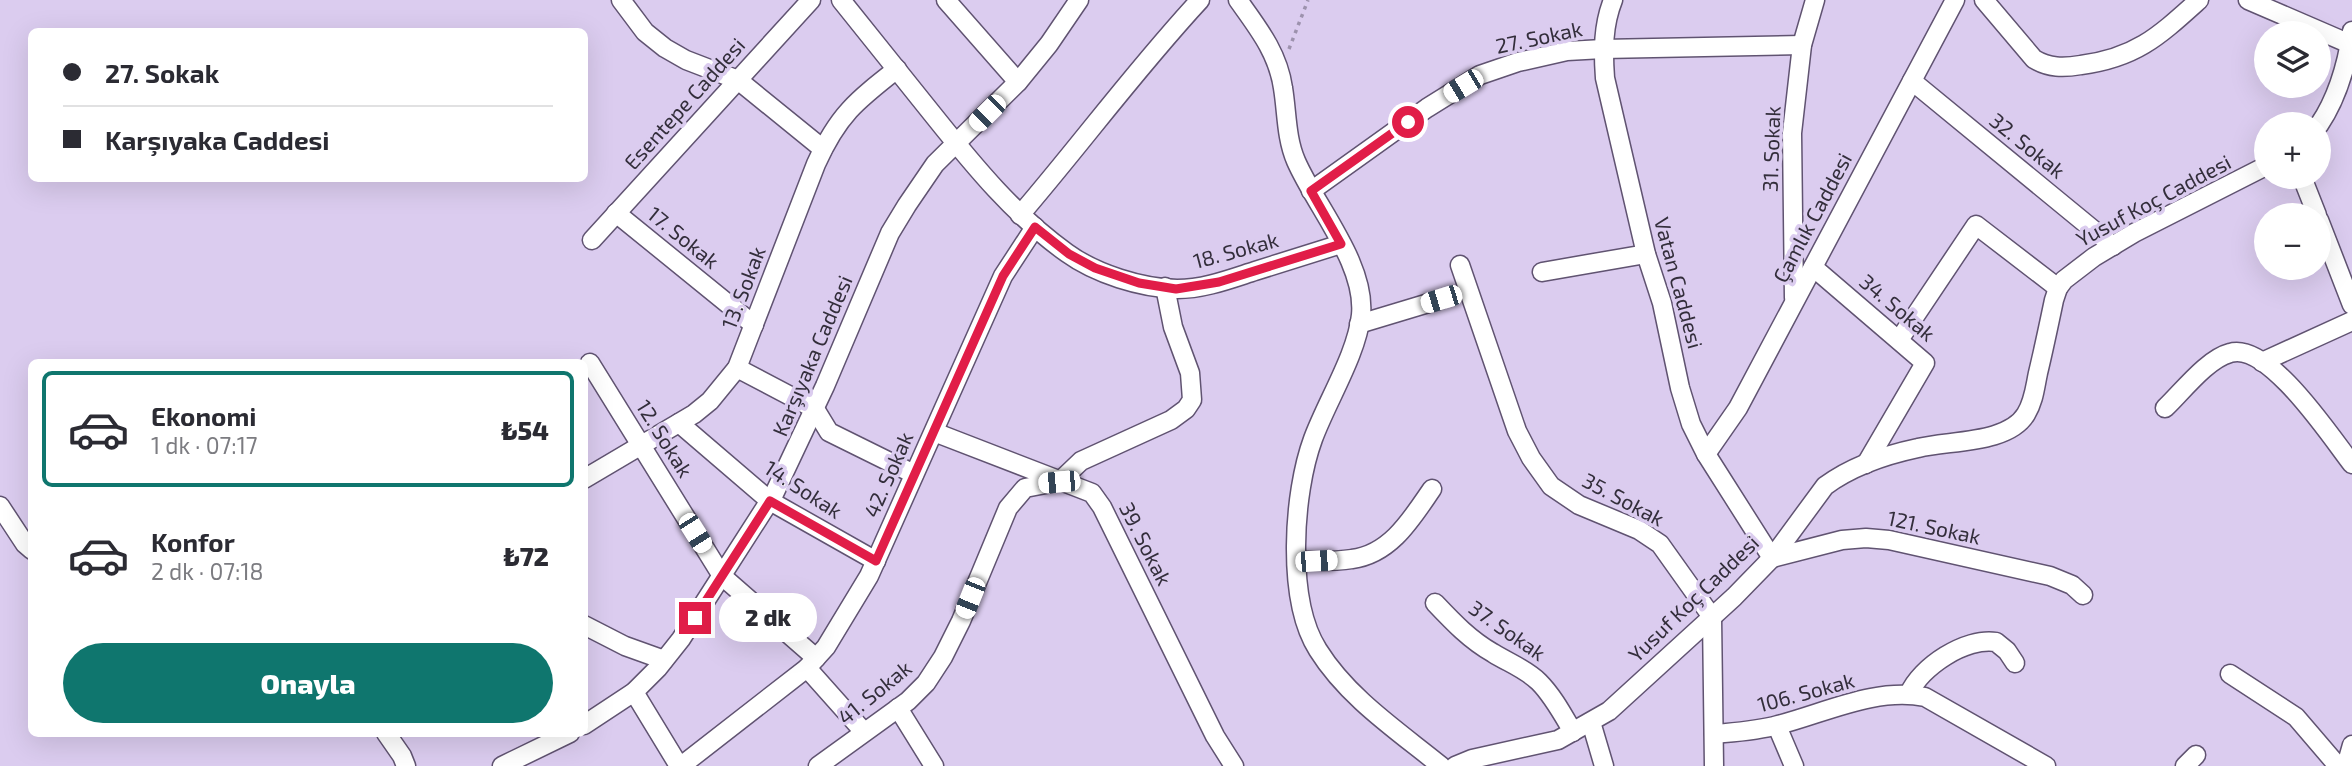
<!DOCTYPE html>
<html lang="tr">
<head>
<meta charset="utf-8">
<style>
  :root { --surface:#fff; --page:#f7f7f7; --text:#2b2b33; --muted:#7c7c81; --line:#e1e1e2; --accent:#0f766e }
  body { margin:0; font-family:"Exo 2",sans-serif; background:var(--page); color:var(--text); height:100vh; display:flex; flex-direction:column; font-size:26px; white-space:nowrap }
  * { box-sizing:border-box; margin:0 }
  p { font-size:23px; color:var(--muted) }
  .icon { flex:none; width:38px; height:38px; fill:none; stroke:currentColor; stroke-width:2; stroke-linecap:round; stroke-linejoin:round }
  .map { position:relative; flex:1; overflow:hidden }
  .panel { position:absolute; left:28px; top:359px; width:560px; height:378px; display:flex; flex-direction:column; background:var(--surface); border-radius:10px; box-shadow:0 7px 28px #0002 }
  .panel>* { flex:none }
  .hud { position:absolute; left:28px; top:28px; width:560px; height:154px; border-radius:10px; box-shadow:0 7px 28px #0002; display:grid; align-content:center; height:154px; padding:0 35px; background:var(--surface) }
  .fabs { position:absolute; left:2254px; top:21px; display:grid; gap:14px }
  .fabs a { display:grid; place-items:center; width:77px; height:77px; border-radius:50%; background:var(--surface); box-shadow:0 7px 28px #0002; font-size:35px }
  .end { position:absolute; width:32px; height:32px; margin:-16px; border:9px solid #e11d48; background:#fff; box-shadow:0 0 0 4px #fff }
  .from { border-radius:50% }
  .bubble { position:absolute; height:49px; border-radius:24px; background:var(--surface); box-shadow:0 7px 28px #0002; font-size:23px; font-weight:800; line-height:49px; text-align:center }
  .car { position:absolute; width:21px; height:42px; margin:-21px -10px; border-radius:9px; box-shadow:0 0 5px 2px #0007; background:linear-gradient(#fff 24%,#345 0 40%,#fff 0 76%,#345 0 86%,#fff 0) }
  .hud b { display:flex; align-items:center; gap:24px; height:66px; font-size:26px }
  .hud b+b { border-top:2px solid var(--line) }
  .hud i { width:18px; height:18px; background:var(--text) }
  ul { padding:12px 0 0; list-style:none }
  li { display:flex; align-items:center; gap:21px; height:116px; margin:0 14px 10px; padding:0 21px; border:4px solid transparent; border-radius:10px }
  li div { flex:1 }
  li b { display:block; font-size:26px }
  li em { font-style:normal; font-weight:800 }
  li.selected { border-color:var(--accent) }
  li>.icon { width:63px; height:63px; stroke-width:1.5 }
  .button { display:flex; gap:14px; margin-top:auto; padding:14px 35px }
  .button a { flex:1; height:80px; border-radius:42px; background:var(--accent); color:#fff; font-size:28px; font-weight:800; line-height:80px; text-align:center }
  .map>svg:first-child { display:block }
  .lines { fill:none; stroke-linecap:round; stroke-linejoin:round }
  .minor-casing { stroke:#605371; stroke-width:21 }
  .path { stroke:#9d92ad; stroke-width:3.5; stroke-dasharray:3.5 5; stroke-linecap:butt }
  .minor { stroke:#fff; stroke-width:18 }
  .route { stroke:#e11d48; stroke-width:9 }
  .labels { text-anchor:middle; stroke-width:7; stroke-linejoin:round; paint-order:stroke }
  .street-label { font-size:21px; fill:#332e3b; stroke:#dbccef }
</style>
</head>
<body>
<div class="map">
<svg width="2352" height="766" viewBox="0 0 2352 766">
  <rect width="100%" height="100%" fill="#dbccef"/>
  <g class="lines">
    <g class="minor-casing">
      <g id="minor">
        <path d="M621 0 645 32 665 48 686 60 738 80 823 149"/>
        <path d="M841 0C872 39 903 77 934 116 974 166 1015 216 1067 253 1096 274 1141 288 1177 289 1204 289 1230 279 1255 271 1283 262 1312 253 1341 244"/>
        <path d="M946 0 1018 82"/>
        <path d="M1238 0C1258 28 1278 53 1283 88 1287 112 1286 138 1296 161 1316 207 1366 264 1361 315 1357 354 1327 401 1313 439 1293 493 1286 600 1318 650 1348 698 1398 731 1441 766"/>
        <path d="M1613 0C1603 25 1603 51 1605 78L1646 254 1662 303 1680 388 1691 424 1706 454 1772 558 1842 540 1866 538 1889 540 2050 576 2072 585 2083 595"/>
        <path d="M1984 0 2034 59C2049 68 2063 68 2081 65 2136 58 2159 36 2199 0"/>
        <path d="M2248 0 2350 44"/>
        <path d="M1912 81 2113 246"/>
        <path d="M2319 125C2338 97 2347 64 2352 31"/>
        <path d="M2302 177 2317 215"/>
        <path d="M1311 191 1427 108 1480 75 1518 62 1567 51 1603 49 1802 45"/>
        <path d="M616 213 754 325"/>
        <path d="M1020 215C1081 144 1136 69 1200 0"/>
        <path d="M2319 220 2352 305"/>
        <path d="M592 240 811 0"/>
        <path d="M1460 265 1517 431 1531 458 1551 486 1579 505 1639 530 1660 544 1712 617 1714 766"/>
        <path d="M1813 267 1925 363 1866 464"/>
        <path d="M1542 272 1646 254"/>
        <path d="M1794 298 1792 133 1802 45 1815 0"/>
        <path d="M1359 324 1442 299"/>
        <path d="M1899 340 1976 225 2058 288"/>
        <path d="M2262 362 2352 321"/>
        <path d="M590 363 722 576 816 658"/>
        <path d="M737 368 815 409 829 432 914 474"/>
        <path d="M2165 408C2182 392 2207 359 2230 353 2268 341 2331 437 2352 464"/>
        <path d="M679 423 770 501 876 561"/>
        <path d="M934 432 1092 493 1102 507 1215 736 1234 766"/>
        <path d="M1706 454 1738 408 1955 0"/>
        <path d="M584 479 694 414 710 401 737 368 816 164C838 115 856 101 897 69"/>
        <path d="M1059 482 1081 461 1171 420 1186 409 1192 400 1190 373 1173 327 1165 287"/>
        <path d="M0 506 25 544 32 550"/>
        <path d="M1297 561C1315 561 1334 562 1352 559 1391 554 1412 518 1432 489"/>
        <path d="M1435 603C1453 622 1470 640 1493 653 1509 663 1526 669 1539 682 1553 696 1563 715 1573 732"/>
        <path d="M584 625 625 646 664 660"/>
        <path d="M807 668 864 732"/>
        <path d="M2230 674 2296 717 2338 766"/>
        <path d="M634 692 679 766"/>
        <path d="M1909 694C1920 667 1966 637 1996 642L2007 651 2015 663"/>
        <path d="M898 708 934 766"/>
        <path d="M1591 722 1604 766"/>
        <path d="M584 725 634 692 658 668 681 639 774 494 825 386 890 233 907 205 935 164 1018 82 1049 44 1079 0"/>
        <path d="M1777 726 1794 766"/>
        <path d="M386 733 402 756 406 766"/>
        <path d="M1714 734C1736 732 1757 731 1778 725 1825 713 1876 687 1925 697L2046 766"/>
        <path d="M502 766 570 733"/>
        <path d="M681 766 807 668 826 647 869 576 1003 276 1035 227"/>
        <path d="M818 766 908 701 926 683 943 657 961 621 1008 508 1025 488 1056 482"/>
        <path d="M1455 766 1472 759 1558 740 1609 711 1734 597 1772 558 1825 486C1852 466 1885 455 1918 448 1950 440 2008 444 2026 414 2034 401 2035 387 2038 373 2044 348 2049 324 2054 300L2058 288 2064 280 2094 257 2134 233 2266 166"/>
        <path d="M2185 766 2196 755"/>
        <path d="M2346 766 2352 745"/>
      </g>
    </g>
    <path class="path" d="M1289 49 1308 0"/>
    <use href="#minor" class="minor"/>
  </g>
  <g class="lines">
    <path class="route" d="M695 618 770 501 876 561 1003 276 1035 227 1069 254 1095 268 1139 283 1176 289 1219 282 1341 244 1311 191 1408 122"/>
  </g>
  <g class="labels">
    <g class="street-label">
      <text transform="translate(1539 38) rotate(-12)" y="7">27. Sokak</text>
      <text transform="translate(685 104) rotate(-48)" y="7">Esentepe Caddesi</text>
      <text transform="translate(2027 146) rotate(39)" y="7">32. Sokak</text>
      <text transform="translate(1772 149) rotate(-88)" y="7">31. Sokak</text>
      <text transform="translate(2154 201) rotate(-28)" y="7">Yusuf Koç Caddesi</text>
      <text transform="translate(1813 218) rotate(-62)" y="7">Çamlık Caddesi</text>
      <text transform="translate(683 238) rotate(39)" y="7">17. Sokak</text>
      <text transform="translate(1236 251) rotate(-15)" y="7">18. Sokak</text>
      <text transform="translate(1678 283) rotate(75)" y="7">Vatan Caddesi</text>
      <text transform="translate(744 288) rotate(-69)" y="7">13. Sokak</text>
      <text transform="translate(1897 308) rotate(40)" y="7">34. Sokak</text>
      <text transform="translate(813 356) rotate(-67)" y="7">Karşıyaka Caddesi</text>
      <text transform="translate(664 439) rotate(58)" y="7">12. Sokak</text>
      <text transform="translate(889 475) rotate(-66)" y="7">42. Sokak</text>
      <text transform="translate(803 490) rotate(33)" y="7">14. Sokak</text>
      <text transform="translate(1623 500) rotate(28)" y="7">35. Sokak</text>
      <text transform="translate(1934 528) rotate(12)" y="7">121. Sokak</text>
      <text transform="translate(1145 544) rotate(63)" y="7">39. Sokak</text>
      <text transform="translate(1694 599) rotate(-44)" y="7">Yusuf Koç Caddesi</text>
      <text transform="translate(1507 631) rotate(35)" y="7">37. Sokak</text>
      <text transform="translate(875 693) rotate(-39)" y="7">41. Sokak</text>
      <text transform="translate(1806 693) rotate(-15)" y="7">106. Sokak</text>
    </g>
  </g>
</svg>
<div class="fabs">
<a><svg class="icon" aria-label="layers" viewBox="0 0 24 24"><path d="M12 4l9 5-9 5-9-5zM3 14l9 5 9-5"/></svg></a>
<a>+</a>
<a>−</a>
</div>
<i class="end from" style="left:1408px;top:122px"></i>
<i class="end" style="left:695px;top:618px"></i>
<div class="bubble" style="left:719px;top:593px;width:98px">2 dk</div>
<i class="car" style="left:1463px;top:86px;rotate:239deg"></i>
<i class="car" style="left:987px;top:113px;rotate:225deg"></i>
<i class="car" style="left:1441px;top:299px;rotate:253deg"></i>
<i class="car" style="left:1059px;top:482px;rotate:265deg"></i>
<i class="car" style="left:695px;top:533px;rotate:148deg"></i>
<i class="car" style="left:1316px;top:561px;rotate:87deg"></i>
<i class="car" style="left:970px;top:598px;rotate:202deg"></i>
<div class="hud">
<b><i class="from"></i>27. Sokak</b>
<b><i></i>Karşıyaka Caddesi</b>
</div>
<section class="panel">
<ul>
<li class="selected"><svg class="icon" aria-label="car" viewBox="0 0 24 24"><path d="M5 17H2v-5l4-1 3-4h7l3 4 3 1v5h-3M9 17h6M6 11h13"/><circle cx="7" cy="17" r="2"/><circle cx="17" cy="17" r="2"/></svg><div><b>Ekonomi</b><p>1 dk · 07:17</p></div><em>₺54</em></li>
<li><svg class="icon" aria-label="car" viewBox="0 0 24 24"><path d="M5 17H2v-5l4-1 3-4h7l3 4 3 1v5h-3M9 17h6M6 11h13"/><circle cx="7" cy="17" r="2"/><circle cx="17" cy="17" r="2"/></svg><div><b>Konfor</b><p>2 dk · 07:18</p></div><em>₺72</em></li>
</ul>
<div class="button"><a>Onayla</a></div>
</section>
</div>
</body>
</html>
